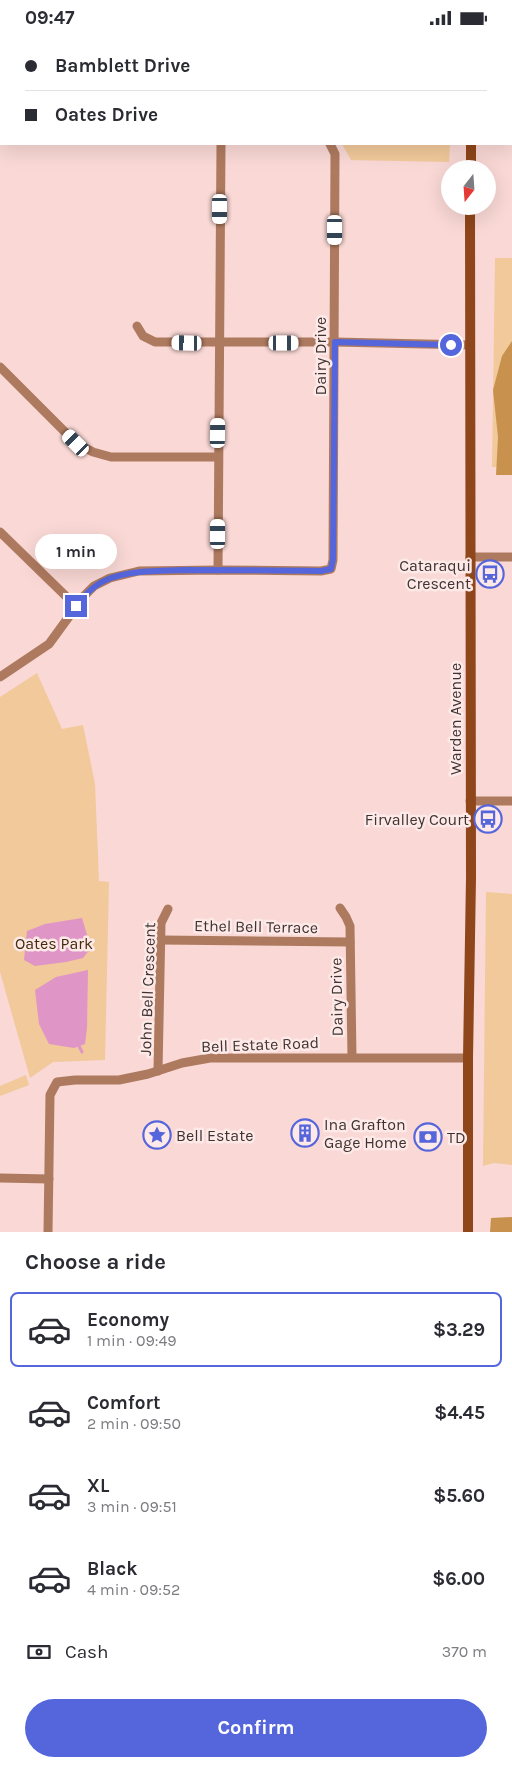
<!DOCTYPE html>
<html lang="en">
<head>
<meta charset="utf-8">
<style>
  :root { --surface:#fff; --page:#f2f2f3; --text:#2b2b33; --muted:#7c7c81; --line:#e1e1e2; --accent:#5565db }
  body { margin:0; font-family:Karla,sans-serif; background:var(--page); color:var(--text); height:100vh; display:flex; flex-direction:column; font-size:19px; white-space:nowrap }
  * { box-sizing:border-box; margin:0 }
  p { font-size:16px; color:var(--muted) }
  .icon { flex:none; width:28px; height:28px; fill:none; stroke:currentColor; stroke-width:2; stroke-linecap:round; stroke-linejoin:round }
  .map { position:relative; height:1197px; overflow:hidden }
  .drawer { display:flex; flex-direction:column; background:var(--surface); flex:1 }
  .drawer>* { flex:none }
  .guide { position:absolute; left:0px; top:0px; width:512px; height:110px; box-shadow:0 5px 20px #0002; display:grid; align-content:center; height:110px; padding:0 25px; background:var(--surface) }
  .needle { width:32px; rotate:197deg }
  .controls { position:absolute; left:441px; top:125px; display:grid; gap:10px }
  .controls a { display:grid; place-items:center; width:55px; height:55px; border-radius:50%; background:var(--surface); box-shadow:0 5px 20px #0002; font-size:25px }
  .end { position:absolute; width:22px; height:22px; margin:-11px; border:6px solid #5565db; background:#fff; box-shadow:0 0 0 2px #fff }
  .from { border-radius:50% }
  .bubble { position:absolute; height:35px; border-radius:18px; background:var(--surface); box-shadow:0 5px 20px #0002; font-size:16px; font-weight:700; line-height:35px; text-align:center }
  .car { position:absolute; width:15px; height:30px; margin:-15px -8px; border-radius:6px; box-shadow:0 0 4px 1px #0007; background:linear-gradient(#fff 24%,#345 0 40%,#fff 0 76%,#345 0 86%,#fff 0) }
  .guide b { display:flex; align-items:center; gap:18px; height:48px; font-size:19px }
  .guide b+b { border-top:1px solid var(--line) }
  .guide i { width:12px; height:12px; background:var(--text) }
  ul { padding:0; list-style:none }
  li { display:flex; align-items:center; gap:15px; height:75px; margin:0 10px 8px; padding:0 15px; border:2px solid transparent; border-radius:8px }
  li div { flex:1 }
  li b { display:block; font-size:19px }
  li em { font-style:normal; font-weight:700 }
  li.selected { border-color:var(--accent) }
  li>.icon { width:45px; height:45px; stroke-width:1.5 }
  h2 { padding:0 25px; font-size:22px; line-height:60px }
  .pay { display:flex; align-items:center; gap:12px; height:55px; padding:0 25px; font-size:19px }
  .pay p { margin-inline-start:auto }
  .button { display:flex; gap:10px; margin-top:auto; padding:10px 25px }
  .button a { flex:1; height:58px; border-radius:30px; background:var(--accent); color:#fff; font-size:20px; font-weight:700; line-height:58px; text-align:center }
  .status { display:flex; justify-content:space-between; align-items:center; height:35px; padding:0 25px; background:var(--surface); direction:ltr }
  .status svg { height:14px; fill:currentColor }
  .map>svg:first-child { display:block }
  .green { fill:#f1c99b }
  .forest { fill:#c8924e }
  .water { fill:#df95c5 }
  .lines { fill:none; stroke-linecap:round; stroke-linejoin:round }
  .stream { stroke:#df95c5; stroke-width:3 }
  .minor { stroke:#ae7a5f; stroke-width:9 }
  .secondary { stroke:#8f461a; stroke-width:10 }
  .route { stroke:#5565db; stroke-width:6 }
  .labels { text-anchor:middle; stroke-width:5; stroke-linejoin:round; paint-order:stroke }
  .street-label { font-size:16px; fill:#3f3331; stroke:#fde9e7 }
  .poi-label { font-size:16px; fill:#3f3331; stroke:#fde9e7; text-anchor:start }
  .park-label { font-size:16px; fill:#422b0d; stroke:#fde9e7 }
</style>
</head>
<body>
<div class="status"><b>09:47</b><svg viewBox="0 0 49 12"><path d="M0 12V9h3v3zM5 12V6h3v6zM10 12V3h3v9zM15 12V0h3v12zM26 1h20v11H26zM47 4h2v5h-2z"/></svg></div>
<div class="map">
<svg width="512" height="1197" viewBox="0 0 512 1197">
  <rect width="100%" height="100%" fill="#f9d8d5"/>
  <g class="green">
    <path d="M342 109H450L449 127 351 125Z"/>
    <path d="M495 223H512V432H492Z"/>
    <path d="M37 638 62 694 83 690 95 749 99 846 109 847 105 1025 53 1027 30 1043 0 937V662Z"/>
    <path d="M486 857 512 859V1130L494 1128 483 1131Z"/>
    <path d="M26 1040 29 1050 0 1061V1051Z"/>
  </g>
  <g class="forest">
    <path d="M512 306V440H496L498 402 493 355 502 321Z"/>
    <path d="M512 1182V1197H490L491 1183Z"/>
  </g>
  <g class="water">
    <path d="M82 883 91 913 83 923 66 927 35 931 24 925 27 896 45 889Z"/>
    <path d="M88 935 87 993 85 1009 74 1013 49 1009 39 989 35 955 56 942Z"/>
  </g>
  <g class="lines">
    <path class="stream" d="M79 1011 82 1017"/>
    <g class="minor">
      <path d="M137 291 143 301 155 307H335L470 310"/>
      <path d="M0 332 76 408 93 417 111 422H218"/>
      <path d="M0 497 76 571"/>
      <path d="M470 522H512"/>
      <path d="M218 535 221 109"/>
      <path d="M0 642 49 609 84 561 94 551 110 543 139 536 218 535 321 536 331 534 333 525 335 119 330 109"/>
      <path d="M470 766H512"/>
      <path d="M340 873 346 882 350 891 352 1022"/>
      <path d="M161 905 350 907"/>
      <path d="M158 1036 161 888 168 874"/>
      <path d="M0 1143 49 1144"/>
      <path d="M48 1197 50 1060 57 1047 75 1045H119L148 1039 182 1028 210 1023H468"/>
    </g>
    <g class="secondary">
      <path d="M11 1 12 0"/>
      <path d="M471 1V0"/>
      <path d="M0 12 1 11"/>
      <path d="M471 134V109"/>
      <path d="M468 1197V1023L471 843 470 171"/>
    </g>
  </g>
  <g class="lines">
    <path class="route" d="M76 571C85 559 96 548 111 543 134 535 159 536 183 535 229 535 275 535 321 536L331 534 333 524 335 307 451 310"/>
  </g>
  <defs>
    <g id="bus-ring" transform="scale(1.4375)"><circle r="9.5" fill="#fde9e7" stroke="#5565db" stroke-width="1.5"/><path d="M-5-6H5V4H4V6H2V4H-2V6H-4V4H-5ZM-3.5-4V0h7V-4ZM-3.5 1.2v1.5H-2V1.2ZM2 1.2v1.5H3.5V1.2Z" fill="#5565db"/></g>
    <g id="building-ring" transform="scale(1.4375)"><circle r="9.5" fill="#fde9e7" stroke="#5565db" stroke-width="1.5"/><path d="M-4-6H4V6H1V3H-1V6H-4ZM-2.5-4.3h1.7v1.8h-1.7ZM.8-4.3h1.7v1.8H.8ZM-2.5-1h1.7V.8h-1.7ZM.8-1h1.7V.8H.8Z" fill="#5565db"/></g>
    <g id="sight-ring" transform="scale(1.4375)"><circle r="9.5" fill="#fde9e7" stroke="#5565db" stroke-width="1.5"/><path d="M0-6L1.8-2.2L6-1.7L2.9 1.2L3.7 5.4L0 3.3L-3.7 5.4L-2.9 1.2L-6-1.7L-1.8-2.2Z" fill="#5565db"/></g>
    <g id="bank-ring" transform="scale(1.4375)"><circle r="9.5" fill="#fde9e7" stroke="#5565db" stroke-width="1.5"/><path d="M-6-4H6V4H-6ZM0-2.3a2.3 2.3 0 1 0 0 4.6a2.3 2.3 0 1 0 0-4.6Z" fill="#5565db"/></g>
  </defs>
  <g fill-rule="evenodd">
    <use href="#bus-ring" x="490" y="539"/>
    <use href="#bus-ring" x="488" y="784"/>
    <use href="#building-ring" x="305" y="1098"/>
    <use href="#sight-ring" x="157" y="1100"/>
    <use href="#bank-ring" x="428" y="1102"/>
  </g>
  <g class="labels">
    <g class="street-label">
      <text transform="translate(320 321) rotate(-90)" y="6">Dairy Drive</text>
      <text transform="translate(455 684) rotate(-90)" y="6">Warden Avenue</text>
      <text transform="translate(256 891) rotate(1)" y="6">Ethel Bell Terrace</text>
      <text transform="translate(147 954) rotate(-88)" y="6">John Bell Crescent</text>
      <text transform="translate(336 962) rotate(-91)" y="6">Dairy Drive</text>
      <text transform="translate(260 1009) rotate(-2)" y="6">Bell Estate Road</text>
    </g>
    <g class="poi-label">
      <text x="471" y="536" text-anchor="end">Cataraqui<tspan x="471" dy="18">Crescent</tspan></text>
      <text x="469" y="790" text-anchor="end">Firvalley Court</text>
      <text x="324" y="1095">Ina Grafton<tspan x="324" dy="18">Gage Home</tspan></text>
      <text x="176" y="1106">Bell Estate</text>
      <text x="447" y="1108">TD</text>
    </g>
    <g class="park-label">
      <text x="54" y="914">Oates Park</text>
    </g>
  </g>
</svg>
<div class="controls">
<a><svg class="needle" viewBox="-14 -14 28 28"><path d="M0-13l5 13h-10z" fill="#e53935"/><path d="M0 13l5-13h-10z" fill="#7c7c81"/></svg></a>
</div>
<i class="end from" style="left:451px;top:310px"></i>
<i class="end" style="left:76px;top:571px"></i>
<div class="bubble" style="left:35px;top:499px;width:82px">1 min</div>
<i class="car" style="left:220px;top:174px;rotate:180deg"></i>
<i class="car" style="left:335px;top:195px;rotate:180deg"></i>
<i class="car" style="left:187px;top:308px;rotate:271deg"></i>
<i class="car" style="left:284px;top:308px;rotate:90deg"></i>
<i class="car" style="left:218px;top:398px;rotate:1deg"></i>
<i class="car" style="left:76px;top:408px;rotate:315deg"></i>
<i class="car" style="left:218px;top:499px;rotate:0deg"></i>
<div class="guide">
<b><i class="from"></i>Bamblett Drive</b>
<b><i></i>Oates Drive</b>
</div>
</div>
<section class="drawer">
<h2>Choose a ride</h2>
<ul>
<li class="selected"><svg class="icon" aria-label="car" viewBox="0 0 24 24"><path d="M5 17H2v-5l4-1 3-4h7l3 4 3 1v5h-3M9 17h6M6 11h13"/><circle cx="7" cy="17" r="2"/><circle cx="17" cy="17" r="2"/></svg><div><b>Economy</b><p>1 min · 09:49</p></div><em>$3.29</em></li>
<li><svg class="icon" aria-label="car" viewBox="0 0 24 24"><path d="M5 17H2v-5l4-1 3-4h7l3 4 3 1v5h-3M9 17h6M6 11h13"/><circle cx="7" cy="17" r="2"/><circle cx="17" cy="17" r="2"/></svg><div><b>Comfort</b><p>2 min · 09:50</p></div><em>$4.45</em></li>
<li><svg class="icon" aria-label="car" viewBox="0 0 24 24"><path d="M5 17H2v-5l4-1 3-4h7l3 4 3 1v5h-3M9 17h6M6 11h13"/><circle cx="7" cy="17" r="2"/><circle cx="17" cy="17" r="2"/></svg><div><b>XL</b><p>3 min · 09:51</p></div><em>$5.60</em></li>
<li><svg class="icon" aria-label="car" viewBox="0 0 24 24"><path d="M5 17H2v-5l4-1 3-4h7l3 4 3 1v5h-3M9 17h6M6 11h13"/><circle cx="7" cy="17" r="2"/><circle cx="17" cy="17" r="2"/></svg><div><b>Black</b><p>4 min · 09:52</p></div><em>$6.00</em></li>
</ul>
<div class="pay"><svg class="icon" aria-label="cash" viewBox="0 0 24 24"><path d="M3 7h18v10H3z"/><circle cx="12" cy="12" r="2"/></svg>Cash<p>370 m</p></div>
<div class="button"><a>Confirm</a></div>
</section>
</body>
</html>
